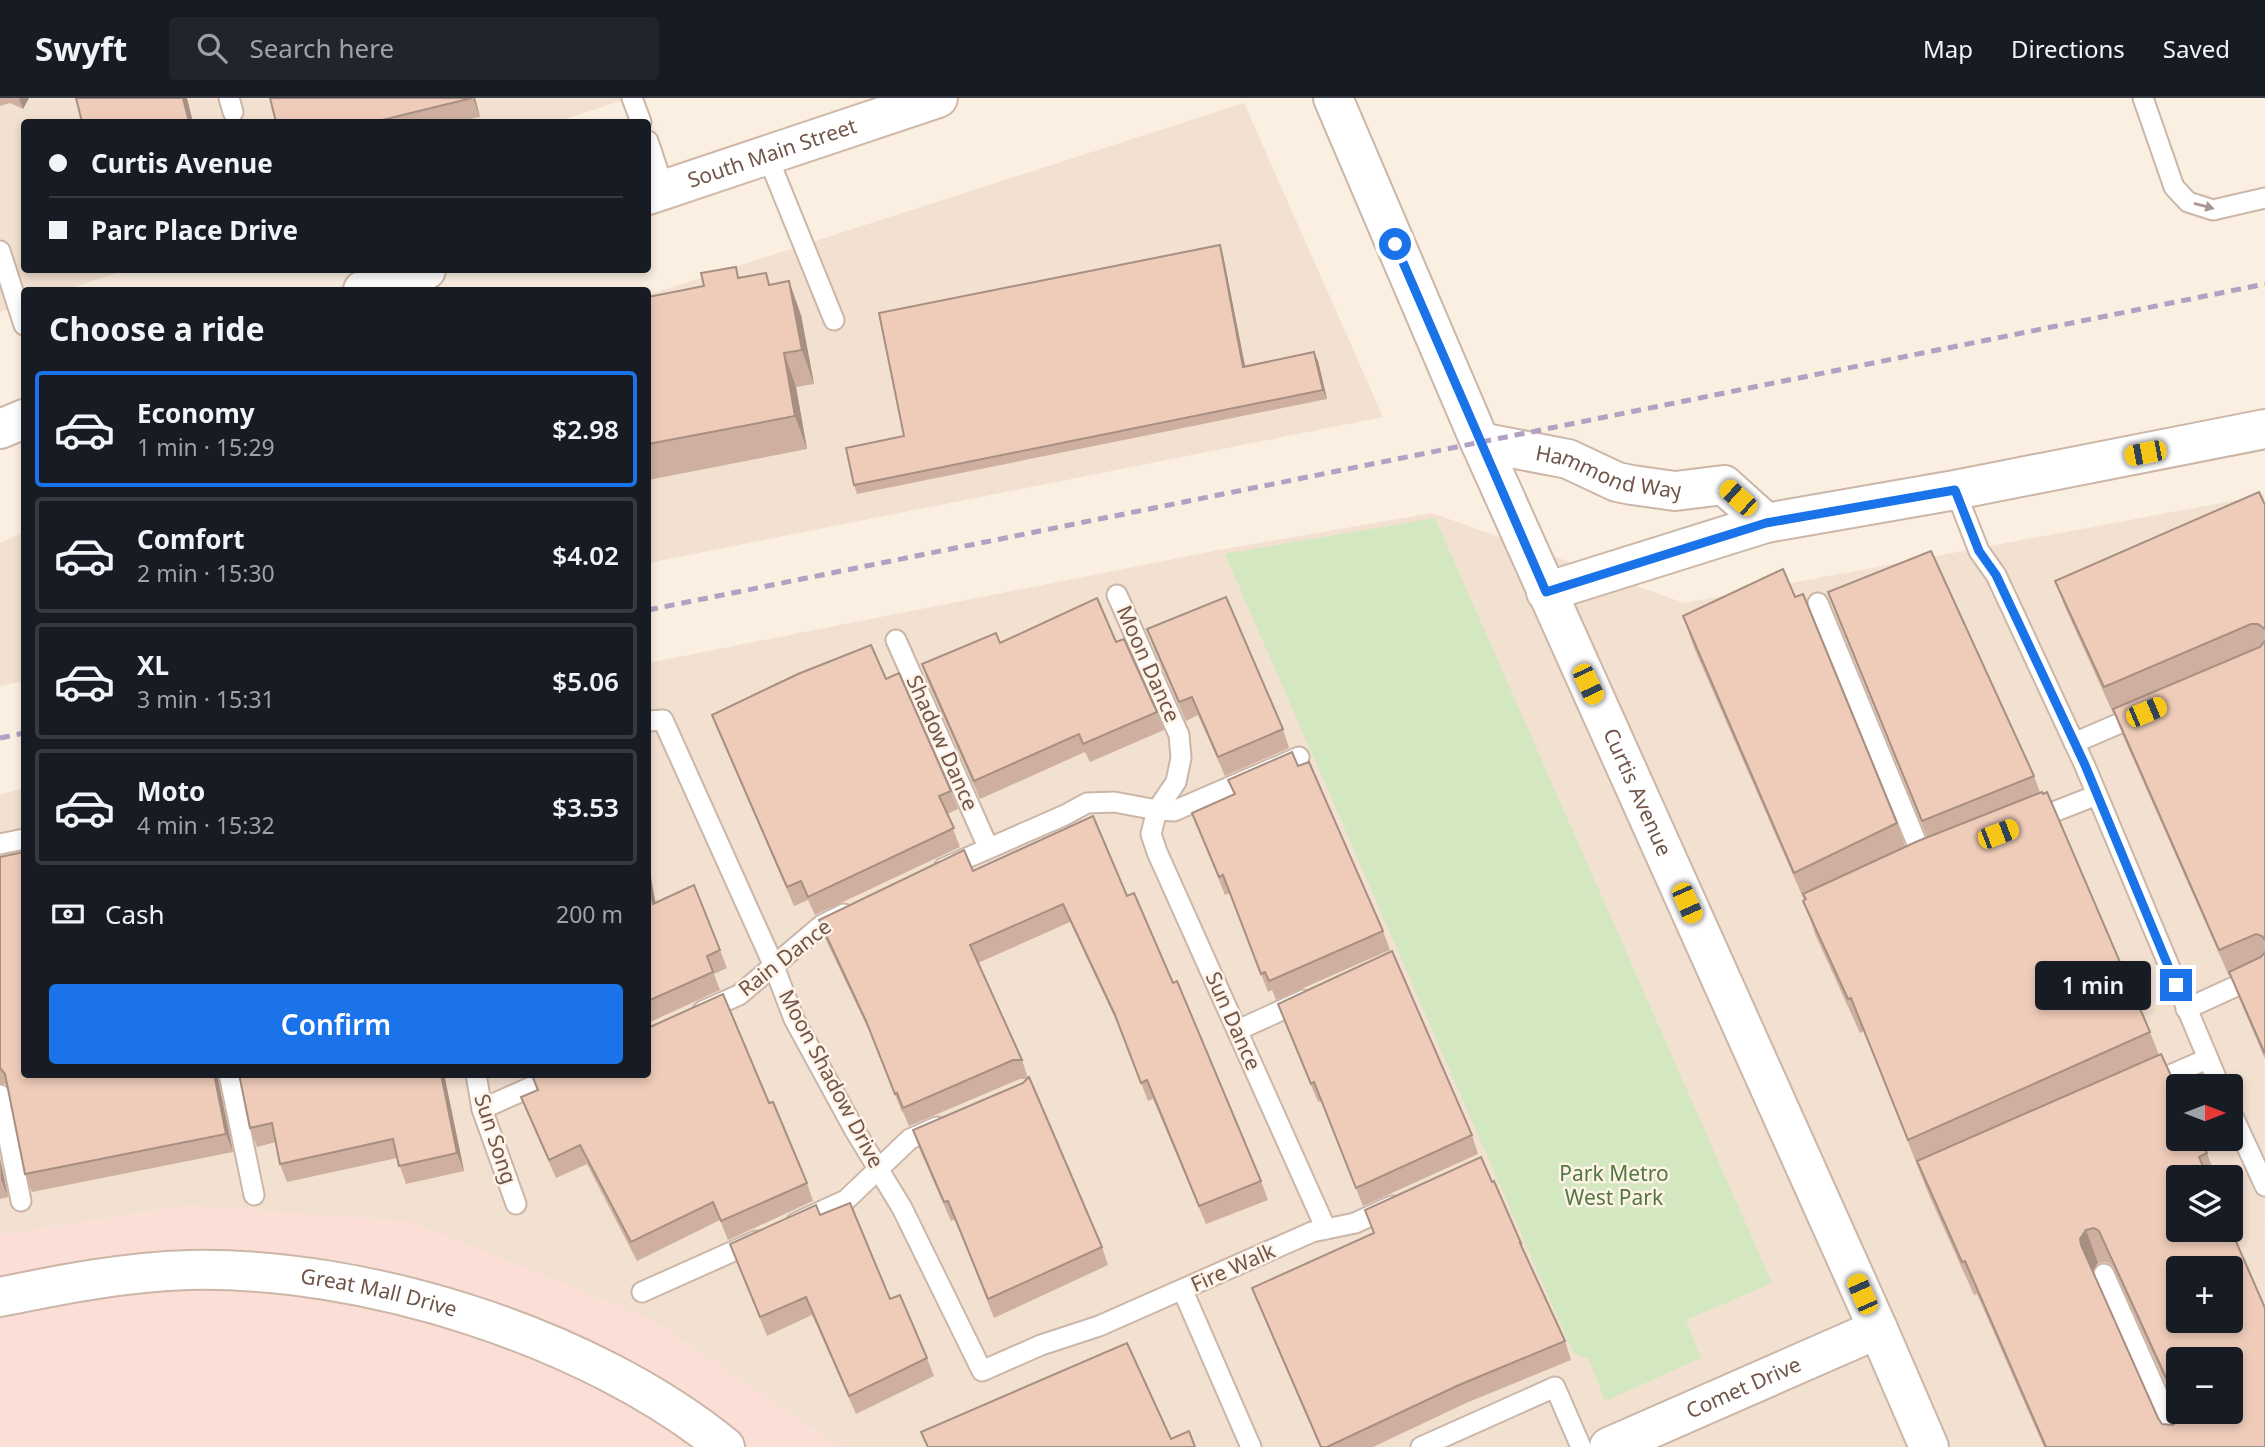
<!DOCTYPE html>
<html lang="en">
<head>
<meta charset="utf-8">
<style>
  :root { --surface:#171b24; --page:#20242c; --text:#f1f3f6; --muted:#9ea1a6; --line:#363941; --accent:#1a73e8 }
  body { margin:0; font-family:"Noto Sans",sans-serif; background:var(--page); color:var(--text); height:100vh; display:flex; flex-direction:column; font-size:26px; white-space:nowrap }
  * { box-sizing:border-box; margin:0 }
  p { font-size:23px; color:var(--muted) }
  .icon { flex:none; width:38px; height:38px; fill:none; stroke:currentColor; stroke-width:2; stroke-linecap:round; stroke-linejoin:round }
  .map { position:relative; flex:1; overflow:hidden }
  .details { position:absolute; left:21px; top:189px; width:630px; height:791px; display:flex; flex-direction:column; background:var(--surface); border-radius:7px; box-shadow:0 4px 10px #0003 }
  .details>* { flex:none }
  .hud { position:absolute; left:21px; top:21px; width:630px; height:154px; border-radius:7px; box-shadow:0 4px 10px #0003; display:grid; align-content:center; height:154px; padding:0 28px; background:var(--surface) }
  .needle { width:46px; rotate:90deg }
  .tools { position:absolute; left:2166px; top:976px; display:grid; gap:14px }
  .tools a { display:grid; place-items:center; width:77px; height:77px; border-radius:7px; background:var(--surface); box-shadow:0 4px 10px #0003; font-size:35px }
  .end { position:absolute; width:32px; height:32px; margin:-16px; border:9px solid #1a73e8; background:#fff; box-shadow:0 0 0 4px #fff }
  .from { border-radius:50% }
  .bubble { position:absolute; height:49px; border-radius:7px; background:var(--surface); box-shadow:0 4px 10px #0003; font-size:23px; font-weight:600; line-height:49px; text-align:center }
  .car { position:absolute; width:21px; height:42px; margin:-21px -10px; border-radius:9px; box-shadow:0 0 5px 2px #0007; background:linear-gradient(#f5c518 24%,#345 0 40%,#f5c518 0 76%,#345 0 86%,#f5c518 0) }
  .hud b { display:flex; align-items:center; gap:24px; height:66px; font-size:26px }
  .hud b+b { border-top:2px solid var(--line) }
  .hud i { width:18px; height:18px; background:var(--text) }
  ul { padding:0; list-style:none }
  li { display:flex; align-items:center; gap:21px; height:116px; margin:0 14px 10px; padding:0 14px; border:4px solid var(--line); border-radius:7px }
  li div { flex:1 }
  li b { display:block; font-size:26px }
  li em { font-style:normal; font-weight:600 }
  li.on { border-color:var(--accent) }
  li>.icon { width:63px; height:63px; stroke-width:1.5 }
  h2 { padding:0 28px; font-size:32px; line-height:84px }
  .pay { display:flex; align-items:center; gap:18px; height:77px; padding:0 28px; font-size:26px }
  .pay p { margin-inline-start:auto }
  .button { display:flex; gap:14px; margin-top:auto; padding:14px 28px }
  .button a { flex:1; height:80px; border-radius:7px; background:var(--accent); color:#fff; font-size:28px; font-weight:600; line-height:80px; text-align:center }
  header { display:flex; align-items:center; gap:42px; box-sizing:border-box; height:98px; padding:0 35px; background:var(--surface); border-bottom:2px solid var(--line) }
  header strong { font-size:33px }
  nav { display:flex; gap:38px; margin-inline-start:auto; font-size:24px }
  .search { width:490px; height:63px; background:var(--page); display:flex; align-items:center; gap:18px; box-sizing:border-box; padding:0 24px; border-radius:7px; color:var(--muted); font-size:26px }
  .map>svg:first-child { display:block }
  .residential { fill:#f2e0d0; fill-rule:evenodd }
  .commercial { fill:#fbded5 }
  .green { fill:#d3e8c0 }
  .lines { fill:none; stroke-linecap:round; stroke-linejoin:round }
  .service-casing { stroke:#cbb6a8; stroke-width:23 }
  .minor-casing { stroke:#cbb6a8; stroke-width:42 }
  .tertiary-casing { stroke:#cbb6a8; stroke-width:42 }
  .secondary-casing { stroke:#d0b8a9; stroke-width:42 }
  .service { stroke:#fff; stroke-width:19 }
  .minor { stroke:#fff; stroke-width:38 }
  .tertiary { stroke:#fff; stroke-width:38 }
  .secondary { stroke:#fff; stroke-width:38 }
  .rail { stroke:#b1a1c3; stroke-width:5; stroke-dasharray:10 7; stroke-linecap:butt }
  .wall { fill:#ceafa0; fill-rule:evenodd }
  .shaded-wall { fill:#a78f82 }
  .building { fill:#efccba; stroke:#a78f82; stroke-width:2; fill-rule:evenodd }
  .oneway { fill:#aa9992 }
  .route { stroke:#1a73e8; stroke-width:9 }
  .labels { text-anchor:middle; stroke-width:5; stroke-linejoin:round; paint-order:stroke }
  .street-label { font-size:21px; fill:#715549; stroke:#fef3e7 }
  .park-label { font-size:21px; fill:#547742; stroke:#fef3e7 }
</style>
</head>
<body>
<header>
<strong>Swyft</strong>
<div class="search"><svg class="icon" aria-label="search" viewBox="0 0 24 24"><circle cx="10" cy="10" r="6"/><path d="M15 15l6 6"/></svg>Search here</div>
<nav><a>Map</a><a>Directions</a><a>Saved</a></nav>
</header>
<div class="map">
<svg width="2265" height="1349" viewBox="0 0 2265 1349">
  <rect width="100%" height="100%" fill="#fbefe1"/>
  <g class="residential">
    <path d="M0 0H629L557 24H24V172H126L65 192H24V206L0 214Z"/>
    <path d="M1244 5 1383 319 648 465V197Z"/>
    <path d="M2264 397 2265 1349H840L649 1220 190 1107 0 1137V696L24 691V976H648V565L1219 452 1432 415 1684 505ZM2179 989H2231V1041H2179ZM2179 1080H2231V1132H2179ZM2179 1171H2231V1223H2179ZM2179 1262H2231V1314H2179Z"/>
    <path d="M24 434V583L0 588V445Z"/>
  </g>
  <path class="commercial" d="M190 1107 410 1123 649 1220 840 1349H0V1137Z"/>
  <path class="green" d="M1435 420 1772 1185 1686 1222 1701 1260 1605 1303 1589 1261 1573 1255 1225 456Z"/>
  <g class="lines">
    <g class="service-casing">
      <g id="service">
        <path d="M229 0 233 14"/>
        <path d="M632 0 641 24"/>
        <path d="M2143 0 2174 89 2188 104 2213 112 2265 100"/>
        <path d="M648 43 664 91"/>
        <path d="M767 57 834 222"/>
        <path d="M0 153 24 227"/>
        <path d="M1955 392 1979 453 1996 477 2085 668 2220 989"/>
        <path d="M1117 497 1179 637 1181 660 1176 684 1157 712 1151 736 1157 754 1326 1131"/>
        <path d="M1818 505 1925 765"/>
        <path d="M896 542 988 749"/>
        <path d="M648 623 663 622 773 866 794 921 854 1031 902 1110 982 1273 1041 1247 1099 1228 1312 1134 1355 1125 1392 1108"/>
        <path d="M2074 645 2141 616"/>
        <path d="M2033 722 2097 697"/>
        <path d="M0 746 24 741"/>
        <path d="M944 770 1065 717 1087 705 1114 704 1157 712 1174 713 1299 659"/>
        <path d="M2186 911 2265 875"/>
        <path d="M703 913 739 897 822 827 844 816"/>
        <path d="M1238 932 1304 902"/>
        <path d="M229 976 254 1097"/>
        <path d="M476 976 482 1011 516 1106"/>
        <path d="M2147 987 2207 961"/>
        <path d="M0 997 21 1103"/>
        <path d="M482 1011 560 976"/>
        <path d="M2231 1014 2265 1088"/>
        <path d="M796 1125 846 1102 910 1041 937 1029"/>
        <path d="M2104 1176 2181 1349"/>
        <path d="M1183 1193 1251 1349"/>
        <path d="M642 1194 756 1143"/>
        <path d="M1421 1349 1555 1289 1581 1349"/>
      </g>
    </g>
    <g class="minor-casing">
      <g id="minor">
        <path id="s1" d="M1480 344 1568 361 1617 384 1632 387 1675 393 1724 387 1766 425"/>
        <path d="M1546 494 1766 425 1955 392 2265 331"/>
        <path id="s2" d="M0 1199C63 1186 125 1174 189 1172 364 1168 589 1238 725 1349"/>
        <path id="s3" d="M1609 1349 1878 1231 1929 1349"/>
      </g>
    </g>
    <g class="tertiary-casing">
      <g id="tertiary">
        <path id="s4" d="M1333 0 1480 344 1878 1231"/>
      </g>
    </g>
    <g class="secondary-casing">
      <g id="secondary">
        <path id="s5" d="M648 97 938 0"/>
        <path d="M363 192 426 172"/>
        <path d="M0 331 24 321"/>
      </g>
    </g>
    <use href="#service" class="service"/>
    <use href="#minor" class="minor"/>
    <use href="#tertiary" class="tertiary"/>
    <use href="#secondary" class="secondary"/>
    <g class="rail">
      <path d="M648 512 2265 186"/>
      <path d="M0 640 24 635"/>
    </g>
  </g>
  <g class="wall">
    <path d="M0 0H29L23 11 10 5 0 8Z"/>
    <path d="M475 0 480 19 457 24H276Z"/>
    <path d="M1223 157 1245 268 1318 263 1327 301 857 396 854 387 904 338Z"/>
    <path d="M740 180 771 186 801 217 814 286 796 289 807 351 648 382V199L704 188Z"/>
    <path d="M2265 407V961L2239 900 2230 877 2229 878 2123 638 2114 615H2113L2065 509 2055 483Z"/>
    <path d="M1828 494 2034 678 2040 694 2150 934 2159 957 2207 1055 2216 1080H2179L2265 1349H2044L1977 1196 1974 1197 1929 1097 1864 933 1860 935 1815 836 1804 802 1695 552 1683 518 1897 725 1905 748 1927 739 1838 521ZM2106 1164 2112 1167 2180 1316 2179 1322 2173 1327 2162 1326 2158 1320 2092 1174 2098 1165ZM2179 1262 2231 1314H2179Z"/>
    <path d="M1147 531 1283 631 1289 650 1225 678 1198 617 1186 623 1154 550Z"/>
    <path d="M1116 544 1157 614 1164 632 1090 664 1085 654 980 701 928 584 922 566 1000 545Z"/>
    <path d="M886 581 951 693 958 711 947 716 960 749 815 817 808 802 794 808 719 635 712 617Z"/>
    <path d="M1298 668 1383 833 1390 852 1276 902 1272 892 1268 894 1230 795 1225 797 1192 715 1234 697 1228 682Z"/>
    <path d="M0 759 24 976H217L233 1054 32 1094 25 1076 8 989 5 986H0Z"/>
    <path d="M648 763 655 804 720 852 727 870 714 876 720 892 648 925Z"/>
    <path d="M973 773 1127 798 1173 885 1261 1083 1268 1102 1206 1126 1153 1001 1148 1003 1122 935 1070 824 978 865 1022 962 1028 980 1102 1149 1108 1167 994 1220 955 1121 951 1123 919 1050 913 1032 1023 985 1027 981H1020L909 1028 903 1014H902L873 941 825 840 819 822Z"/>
    <path d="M1278 906 1472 1037 1478 1056 1363 1108 1321 1003 1318 1004Z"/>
    <path d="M444 976 464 1073 406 1086 397 1060 287 1084 280 1066 276 1044 257 1049 250 1030Z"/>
    <path d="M533 980 769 1005 807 1085 813 1103 728 1142 720 1122 637 1163 587 1066 556 1080 528 1017 521 999 537 992Z"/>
    <path d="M0 1060 8 1099 0 1101Z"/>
    <path d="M1492 1084 1521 1145 1528 1163 1565 1243 1571 1262 1466 1305 1373 1349H1320L1259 1208 1252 1190 1374 1135 1365 1112Z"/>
    <path d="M820 1117 890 1201 927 1260 934 1278 856 1316 812 1217 767 1238 730 1146Z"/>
  </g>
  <g class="shaded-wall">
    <path d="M19 0H29L23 11Z"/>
    <path d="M183 0H187L193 24H189Z"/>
    <path d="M473 0H475L480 19Z"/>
    <path d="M1220 147 1223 157 1247 278 1243 269Z"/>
    <path d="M789 183 801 217 814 286 802 252Z"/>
    <path d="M1314 254 1318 263 1327 301 1323 292Z"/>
    <path d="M784 255 796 289 807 351 795 318Z"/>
    <path d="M648 763 659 824 653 806 648 779Z"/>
    <path d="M214 976H217L233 1054 226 1036Z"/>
    <path d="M441 976H444L464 1073 457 1055Z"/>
    <path d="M0 1060 8 1099 1 1081Z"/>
    <path d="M2086 1132 2098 1165 2092 1174 2081 1147 2080 1141Z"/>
  </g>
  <g class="building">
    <path d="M76 0H183L189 24H82Z"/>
    <path d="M270 0H472L374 24H276Z"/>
    <path d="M1220 147 1243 269 1314 254 1323 292 854 387 846 350 904 338 879 215Z"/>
    <path d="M736 169 738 180 766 175 769 187 789 183 802 252 784 255 795 318 648 346V199L704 188 701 175Z"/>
    <path d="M2259 394 2265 407V531L2258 526H2251L2104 589 2055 483Z"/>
    <path d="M1931 453 2034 678 1922 723 1828 494Z"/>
    <path d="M1783 471 1795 499 1803 496 1897 725 1794 775 1683 518Z"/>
    <path d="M1226 499 1283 631 1218 659 1192 599 1179 604 1147 531Z"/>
    <path d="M1097 500 1116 544 1124 541 1157 614 1083 646 1079 636 974 683 922 566 996 535 1000 545Z"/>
    <path d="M2265 543V842L2262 838 2256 836 2219 852 2113 611 2260 549Z"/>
    <path d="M871 547 886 581 899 575 951 693 939 698 954 730 808 799 801 783 787 789 712 617 798 576Z"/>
    <path d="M1292 654 1298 668 1309 664 1383 833 1269 883 1265 874 1261 876 1223 777 1219 779 1192 715 1235 696 1228 682Z"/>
    <path d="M2042 694 2043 696 2047 694 2150 934 1908 1042 1851 900 1848 901 1803 803 1806 801 1803 796 1918 743Z"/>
    <path d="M1093 718 1127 798 1134 795 1173 885 1177 883 1261 1083 1199 1108 1147 982 1141 985 1115 917 1063 806 970 847 1022 962H1013L903 1010 897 995 895 996 866 923 819 822 964 752 973 773Z"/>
    <path d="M24 754V976H214L226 1036 25 1076 5 976 0 970V759Z"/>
    <path d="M648 779 653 806 694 787 720 852 707 858 713 874 648 903Z"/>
    <path d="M1392 853 1472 1037 1356 1090 1314 984 1311 986 1278 906Z"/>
    <path d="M2265 854V956L2229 874 2261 859Z"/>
    <path d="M723 896 769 1005 773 1004 807 1085 721 1123 713 1104 631 1144 580 1047 549 1062 521 999 538 992 533 980 540 976H648V930Z"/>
    <path d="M2161 956 2179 995V1041H2200L2207 1055 2199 1059 2208 1080H2179V1132H2231L2265 1210V1349H2046L1965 1163 1962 1164 1917 1063ZM2094 1130 2099 1133 2179 1308V1262H2231V1314H2180L2179 1322 2173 1327 2162 1326 2158 1320 2081 1147 2080 1141 2086 1132ZM2179 1171H2231V1223H2179Z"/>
    <path d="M239 976H441L457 1055 399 1068 393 1041 280 1066 272 1025 250 1030Z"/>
    <path d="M1029 979 1102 1149 988 1201 948 1103 944 1104 913 1032 1023 985Z"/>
    <path d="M1481 1059 1492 1084 1494 1083 1521 1145H1520L1565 1243 1459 1287 1327 1349H1321L1252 1190 1374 1135 1365 1112Z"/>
    <path d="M850 1105 890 1201 900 1197 927 1260 849 1298 806 1199 760 1219 730 1146 816 1107 820 1117Z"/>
    <path d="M1127 1245 1171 1341 1189 1333 1195 1349H928L921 1334Z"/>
  </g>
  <defs><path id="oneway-solid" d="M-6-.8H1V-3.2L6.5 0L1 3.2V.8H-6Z" transform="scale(1.75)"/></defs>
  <use class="oneway" href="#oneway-solid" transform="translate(2204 108) rotate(15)"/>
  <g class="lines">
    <path class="route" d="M1395 146 1546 494 1766 425 1955 392 1979 453 1996 477 2085 667 2176 887"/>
  </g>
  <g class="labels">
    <g class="street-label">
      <text dy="7" stroke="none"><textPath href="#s5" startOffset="131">South Main Street</textPath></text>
      <text dy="7" stroke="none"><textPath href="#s1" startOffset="133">Hammond Way</textPath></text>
      <text transform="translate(1148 566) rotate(66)" y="7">Moon Dance</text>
      <text transform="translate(942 645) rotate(66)" y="7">Shadow Dance</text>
      <text dy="7" stroke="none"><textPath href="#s4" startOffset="758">Curtis Avenue</textPath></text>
      <text transform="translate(785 860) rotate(-38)" y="7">Rain Dance</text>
      <text transform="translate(1233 923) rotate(66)" y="7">Sun Dance</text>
      <text transform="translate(831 981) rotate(62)" y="7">Moon Shadow Drive</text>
      <text transform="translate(495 1041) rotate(72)" y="7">Sun Song</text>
      <text transform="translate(1233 1170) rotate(-24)" y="7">Fire Walk</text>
      <text dy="7" stroke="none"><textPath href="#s2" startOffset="383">Great Mall Drive</textPath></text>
      <text dy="7" stroke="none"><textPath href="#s3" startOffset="147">Comet Drive</textPath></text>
    </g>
    <g class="park-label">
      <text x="1614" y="1083">Park Metro<tspan x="1614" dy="24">West Park</tspan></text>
    </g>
  </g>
</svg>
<div class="tools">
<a><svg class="needle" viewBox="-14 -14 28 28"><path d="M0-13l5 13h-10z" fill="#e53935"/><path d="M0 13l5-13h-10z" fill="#9ea1a6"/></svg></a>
<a><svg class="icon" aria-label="layers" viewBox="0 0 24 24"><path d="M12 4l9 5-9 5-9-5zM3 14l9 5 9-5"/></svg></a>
<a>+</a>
<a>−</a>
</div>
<i class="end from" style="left:1395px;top:146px"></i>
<i class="end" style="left:2176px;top:887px"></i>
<div class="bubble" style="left:2035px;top:863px;width:116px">1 min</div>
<i class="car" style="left:2145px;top:355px;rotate:259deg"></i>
<i class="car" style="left:1738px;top:400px;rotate:312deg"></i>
<i class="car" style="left:1588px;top:586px;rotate:155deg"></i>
<i class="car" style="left:2146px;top:614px;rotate:67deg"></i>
<i class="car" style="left:1998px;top:736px;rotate:69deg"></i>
<i class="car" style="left:1687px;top:805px;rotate:156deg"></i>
<i class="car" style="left:1862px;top:1196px;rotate:336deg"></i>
<div class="hud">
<b><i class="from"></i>Curtis Avenue</b>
<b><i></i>Parc Place Drive</b>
</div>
<section class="details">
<h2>Choose a ride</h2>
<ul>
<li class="on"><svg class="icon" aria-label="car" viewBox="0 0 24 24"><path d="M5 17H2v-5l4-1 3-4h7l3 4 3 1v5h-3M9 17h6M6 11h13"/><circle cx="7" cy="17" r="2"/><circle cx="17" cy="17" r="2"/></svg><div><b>Economy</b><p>1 min · 15:29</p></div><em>$2.98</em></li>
<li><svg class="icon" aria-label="car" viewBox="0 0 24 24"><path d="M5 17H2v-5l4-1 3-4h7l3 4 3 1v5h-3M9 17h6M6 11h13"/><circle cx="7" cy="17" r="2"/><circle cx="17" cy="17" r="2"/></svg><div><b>Comfort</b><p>2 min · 15:30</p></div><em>$4.02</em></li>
<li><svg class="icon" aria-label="car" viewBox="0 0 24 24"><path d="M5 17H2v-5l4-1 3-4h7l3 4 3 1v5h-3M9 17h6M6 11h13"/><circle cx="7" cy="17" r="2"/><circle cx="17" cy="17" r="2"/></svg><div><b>XL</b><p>3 min · 15:31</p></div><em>$5.06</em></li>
<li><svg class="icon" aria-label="car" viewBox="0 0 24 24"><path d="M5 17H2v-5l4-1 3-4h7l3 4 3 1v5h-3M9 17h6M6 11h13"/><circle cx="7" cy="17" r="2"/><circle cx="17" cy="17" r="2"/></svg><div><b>Moto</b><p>4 min · 15:32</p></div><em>$3.53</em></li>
</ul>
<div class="pay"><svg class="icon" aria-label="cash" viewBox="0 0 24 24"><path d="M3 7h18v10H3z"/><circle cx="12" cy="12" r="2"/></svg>Cash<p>200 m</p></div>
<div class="button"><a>Confirm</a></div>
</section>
</div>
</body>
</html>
